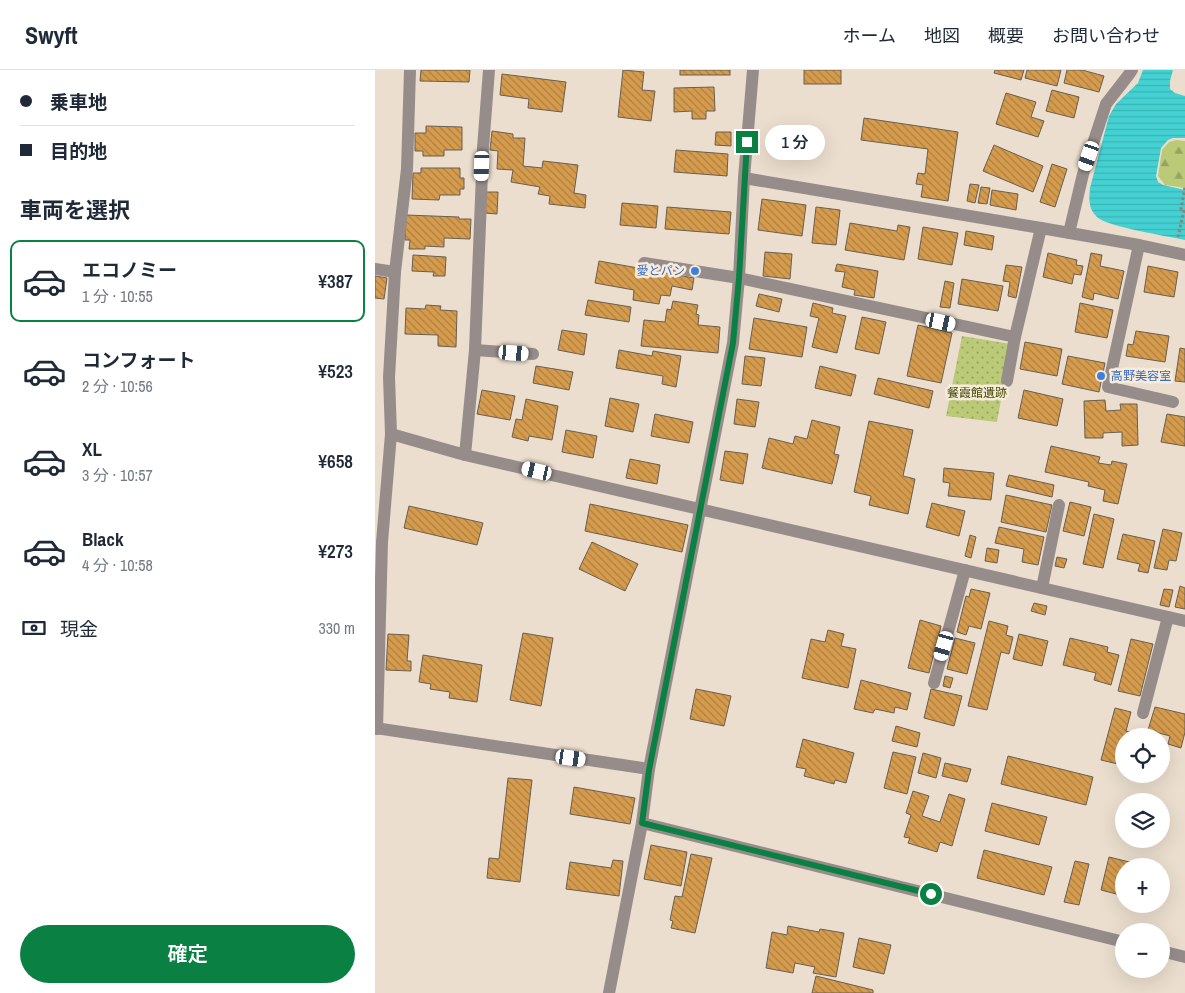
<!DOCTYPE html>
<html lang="ja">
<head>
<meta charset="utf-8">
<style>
  :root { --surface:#fff; --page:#f6f6f7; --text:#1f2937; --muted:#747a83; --line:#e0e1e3; --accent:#0b8043 }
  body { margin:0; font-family:"Archivo Narrow","Noto Sans JP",sans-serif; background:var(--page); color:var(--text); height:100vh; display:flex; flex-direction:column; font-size:19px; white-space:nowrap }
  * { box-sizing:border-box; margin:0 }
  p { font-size:16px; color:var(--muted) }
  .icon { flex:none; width:28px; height:28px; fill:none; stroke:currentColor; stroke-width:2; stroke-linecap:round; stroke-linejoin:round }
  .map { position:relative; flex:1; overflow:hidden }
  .drawer { display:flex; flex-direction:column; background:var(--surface); width:375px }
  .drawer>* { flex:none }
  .banner { display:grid; align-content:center; height:110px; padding:0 20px; background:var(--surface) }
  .controls { position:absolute; left:740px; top:658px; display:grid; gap:10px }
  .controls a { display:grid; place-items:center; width:55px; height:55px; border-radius:50%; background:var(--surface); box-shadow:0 5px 20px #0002; font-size:25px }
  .end { position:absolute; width:22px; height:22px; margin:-11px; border:6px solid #0b8043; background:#fff; box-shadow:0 0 0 2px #fff }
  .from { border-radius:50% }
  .bubble { position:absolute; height:35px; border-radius:18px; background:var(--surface); box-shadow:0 5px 20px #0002; font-size:16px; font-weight:600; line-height:35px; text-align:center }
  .car { position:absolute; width:15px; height:30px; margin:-15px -8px; border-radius:6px; box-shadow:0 0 4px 1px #0007; background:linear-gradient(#fff 24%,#345 0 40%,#fff 0 76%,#345 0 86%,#fff 0) }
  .banner b { display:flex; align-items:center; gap:18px; height:48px; font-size:19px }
  .banner b+b { border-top:1px solid var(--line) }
  .banner i { width:12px; height:12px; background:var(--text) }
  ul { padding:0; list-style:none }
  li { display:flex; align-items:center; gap:15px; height:82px; margin:0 10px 8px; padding:0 10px; border:2px solid transparent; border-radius:10px }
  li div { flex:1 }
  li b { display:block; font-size:19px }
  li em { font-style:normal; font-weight:600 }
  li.current { border-color:var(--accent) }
  li>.icon { width:45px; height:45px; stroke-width:1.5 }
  h2 { padding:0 20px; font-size:22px; line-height:60px }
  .pay { display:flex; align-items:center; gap:12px; height:55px; padding:0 20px; font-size:19px }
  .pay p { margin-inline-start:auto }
  .cta { display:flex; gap:10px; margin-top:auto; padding:10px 20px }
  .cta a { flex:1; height:58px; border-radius:30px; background:var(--accent); color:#fff; font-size:20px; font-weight:600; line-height:58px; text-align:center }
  header { display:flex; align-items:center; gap:30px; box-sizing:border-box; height:70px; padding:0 25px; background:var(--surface); border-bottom:1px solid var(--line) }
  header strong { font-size:24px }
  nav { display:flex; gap:28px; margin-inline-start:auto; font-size:18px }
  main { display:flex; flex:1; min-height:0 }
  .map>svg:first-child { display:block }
  .forest { fill:url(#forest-firs) }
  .park { fill:url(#park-dots) }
  .water { fill:url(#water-rules) }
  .building { fill:url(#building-back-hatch); stroke:#695e51 }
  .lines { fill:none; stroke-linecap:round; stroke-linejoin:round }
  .path { stroke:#8c8378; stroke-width:3; stroke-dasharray:2.5 2.5; stroke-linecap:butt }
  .street { stroke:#968d8b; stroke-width:12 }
  .route { stroke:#0b8043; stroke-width:6 }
  .shop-dot { fill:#3f7fe0; stroke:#f8ebdb; stroke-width:2 }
  .labels { text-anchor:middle; stroke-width:5; stroke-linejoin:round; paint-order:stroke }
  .shop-label { font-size:12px; fill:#366cbe; stroke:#f8ebdb; text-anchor:end }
  .park-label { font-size:12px; fill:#3d4700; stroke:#f8ebdb }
</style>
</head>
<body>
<header>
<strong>Swyft</strong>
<nav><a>ホーム</a><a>地図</a><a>概要</a><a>お問い合わせ</a></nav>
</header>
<main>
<section class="drawer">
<div class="banner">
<b><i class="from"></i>乗車地</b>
<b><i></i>目的地</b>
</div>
<h2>車両を選択</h2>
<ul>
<li class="current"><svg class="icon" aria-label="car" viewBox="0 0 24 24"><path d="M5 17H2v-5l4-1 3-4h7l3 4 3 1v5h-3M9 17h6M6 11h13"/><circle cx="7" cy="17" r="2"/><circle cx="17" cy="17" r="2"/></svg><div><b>エコノミー</b><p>1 分 · 10:55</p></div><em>¥387</em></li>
<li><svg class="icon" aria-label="car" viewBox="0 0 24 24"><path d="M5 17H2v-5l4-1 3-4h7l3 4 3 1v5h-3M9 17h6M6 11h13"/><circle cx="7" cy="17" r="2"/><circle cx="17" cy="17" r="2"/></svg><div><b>コンフォート</b><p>2 分 · 10:56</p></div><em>¥523</em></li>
<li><svg class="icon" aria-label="car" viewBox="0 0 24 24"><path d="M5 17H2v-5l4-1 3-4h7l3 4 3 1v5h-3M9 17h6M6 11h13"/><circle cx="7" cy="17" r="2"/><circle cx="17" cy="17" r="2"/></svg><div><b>XL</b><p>3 分 · 10:57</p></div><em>¥658</em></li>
<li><svg class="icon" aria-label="car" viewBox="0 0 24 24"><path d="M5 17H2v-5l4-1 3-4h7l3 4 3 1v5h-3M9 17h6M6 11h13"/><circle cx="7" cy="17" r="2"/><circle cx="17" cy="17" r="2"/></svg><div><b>Black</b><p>4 分 · 10:58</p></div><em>¥273</em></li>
</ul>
<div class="pay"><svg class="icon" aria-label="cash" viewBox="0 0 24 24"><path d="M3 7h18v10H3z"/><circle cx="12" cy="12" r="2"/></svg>現金<p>330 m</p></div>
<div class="cta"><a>確定</a></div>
</section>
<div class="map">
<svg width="810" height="923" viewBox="0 0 810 923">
  <defs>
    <pattern id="forest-firs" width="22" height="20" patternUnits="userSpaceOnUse" patternTransform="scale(1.25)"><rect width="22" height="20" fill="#baca77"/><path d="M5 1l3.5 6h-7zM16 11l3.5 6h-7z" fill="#97a461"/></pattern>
    <pattern id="park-dots" width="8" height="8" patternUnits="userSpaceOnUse" patternTransform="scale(1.25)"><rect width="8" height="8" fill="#baca77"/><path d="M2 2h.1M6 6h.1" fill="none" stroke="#97a461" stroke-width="1.8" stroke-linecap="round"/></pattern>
    <pattern id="water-rules" width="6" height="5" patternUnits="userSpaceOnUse" patternTransform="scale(1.25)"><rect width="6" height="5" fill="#44d1d2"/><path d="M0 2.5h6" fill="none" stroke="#3cb3b4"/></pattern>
    <pattern id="building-back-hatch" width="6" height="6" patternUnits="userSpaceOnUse" patternTransform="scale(1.25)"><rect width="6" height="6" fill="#d69c4e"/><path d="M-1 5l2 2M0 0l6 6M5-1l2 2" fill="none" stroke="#ae7f40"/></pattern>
  </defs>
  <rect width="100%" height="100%" fill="#ebdece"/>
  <path class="forest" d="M801 70 810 71V118L790 115 783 106 787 80 794 72Z"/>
  <path class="park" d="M587 266 636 274 622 352 571 346Z"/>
  <path class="water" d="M768 0H798L795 11V19L800 23 810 26V68H798L793 70 786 78 781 106 783 112 788 115 810 120V170C793 166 732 157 722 147 713 139 714 128 715 118L734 46 741 34 763 13Z"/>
  <g class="building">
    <path d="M46 0H95L94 12 45 11Z"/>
    <path d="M248 0 269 2 267 20 280 21 276 51 243 47Z"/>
    <rect x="305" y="0" width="50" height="5"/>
    <rect x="429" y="0" width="37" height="14"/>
    <path d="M620 0H649L646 10 619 3Z"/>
    <path d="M652 0H686L682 16 650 8Z"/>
    <path d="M692 0H707L729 6 724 22 689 13Z"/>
    <path d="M127 4 191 12 187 42 153 38 154 29 125 25Z"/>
    <path d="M339 17 340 41H331V49H317V41L299 42V18Z"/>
    <path d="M677 20 704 27 699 48 671 41Z"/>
    <path d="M631 23 661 32 656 47 669 51 663 67 621 54Z"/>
    <path d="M489 48 583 62 573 131 546 127 548 115 541 114 543 103 550 104 553 79 486 70Z"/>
    <path d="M51 56 87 57V80H69V86H48V81H40V63H51Z"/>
    <path d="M117 61 138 64V68H150L148 96 167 98 168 91 203 95 199 123 211 125 210 138 174 134 175 126 163 124 165 117 136 112 138 100 122 99 123 81 115 80Z"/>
    <path d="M341 62H356V76L340 75Z"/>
    <path d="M619 75 668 96 658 122 608 101Z"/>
    <path d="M301 80 353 84 352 106 299 102Z"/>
    <path d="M677 94 692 99 680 137 665 132Z"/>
    <path d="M46 98H85V108H89V119H85V125H65L64 130 37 129 38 103H46Z"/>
    <path d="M595 114 604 115 600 133 592 131Z"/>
    <path d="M606 117 615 118 612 134 603 133Z"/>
    <path d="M617 120 643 124 641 140 615 135Z"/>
    <path d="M111 122H123L122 144 110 143Z"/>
    <path d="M387 129 431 135 427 166 383 160Z"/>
    <path d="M247 133 283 136 281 158 245 155Z"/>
    <path d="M292 137 356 142 354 164 290 159Z"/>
    <path d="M441 137 465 140 461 175 437 173Z"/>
    <path d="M31 145 84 147V149H96L95 169 69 168V177L50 176V179H34L35 170H30Z"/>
    <path d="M475 153 522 161 523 155 535 157 529 190 470 180Z"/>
    <path d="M548 157 583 163 577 195 543 189Z"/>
    <path d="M591 161 619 166 617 180 589 175Z"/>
    <path d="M390 182 417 184 415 209 388 206Z"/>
    <path d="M673 183 702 190 701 195 708 196 706 205 699 204 697 214 668 207Z"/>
    <path d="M716 183 727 185 725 196 749 201 743 229 719 223 718 230 707 227Z"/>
    <path d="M38 185 71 187 70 206H58L59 202 37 201Z"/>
    <path d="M224 191 319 208 317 220 297 216 295 226 286 225 284 234 258 230 259 220 220 213Z"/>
    <path d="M462 194 503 201 499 228 479 225 480 220 467 217 470 202 460 201Z"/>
    <path d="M631 195 647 197 641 228 633 226 635 212 628 211Z"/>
    <path d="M773 196 803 202 799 227 769 222Z"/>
    <path d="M0 206 12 208 9 229 0 228Z"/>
    <path d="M587 209 628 216 623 241 583 234Z"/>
    <path d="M570 211 579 213 575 238 565 237Z"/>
    <path d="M384 224 407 229 404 242 381 236Z"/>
    <path d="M213 230 256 237 254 252 210 245Z"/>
    <path d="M298 231 323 235 321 244 324 245 323 255 345 257 343 283 266 276 269 250 290 252 292 239 296 240Z"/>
    <path d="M438 233 458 238 457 243 471 246 462 283 437 277 444 248 435 246Z"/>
    <path d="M705 233 738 240 732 268 700 262Z"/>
    <path d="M51 235 66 236 65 240 82 241 81 277 63 276V265L30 264 31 238 50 239Z"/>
    <path d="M487 247 511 252 504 284 480 279Z"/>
    <path d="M379 248 432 257 427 287 374 279Z"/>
    <path d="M543 255 577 263 566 313 532 306Z"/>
    <path d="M187 260 212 264 209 285 183 280Z"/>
    <path d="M761 261 794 266 790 292 751 286 753 274 758 275Z"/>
    <path d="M650 272 687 279 682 306 645 299Z"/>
    <path d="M805 278 810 279V312L800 311Z"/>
    <path d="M244 280 277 286 278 281 306 286 301 317 287 314 288 306 241 298Z"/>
    <path d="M370 286 390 288 386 316 367 314Z"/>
    <path d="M693 286 730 293 724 322 687 314Z"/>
    <path d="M161 296 198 302 194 320 158 313Z"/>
    <path d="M445 296 481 305 476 326 440 318Z"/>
    <path d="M503 308 558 321 554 338 499 324Z"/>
    <path d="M107 320 140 326 135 350 102 344Z"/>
    <path d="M649 320 688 329 682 356 643 348Z"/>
    <path d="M235 328 264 334 258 362 230 356Z"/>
    <path d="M151 329 183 336 177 370 154 366 153 371 137 367 141 349 147 350Z"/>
    <path d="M362 329 384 332 380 357 359 354Z"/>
    <path d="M730 330 731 341 746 340 745 334H762L763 375 747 376V362L728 363V368H710L709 331Z"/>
    <path d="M280 344 318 352 314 373 276 366Z"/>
    <path d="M792 344 810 347V376L786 372Z"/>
    <path d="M437 350 465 357 459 384 464 385 457 414 387 398 394 368 418 374 420 366 432 369Z"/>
    <path d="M494 351 538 360 528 406 540 409 533 444 494 435 496 426 479 422Z"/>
    <path d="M191 360 222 366 218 388 187 382Z"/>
    <path d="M676 376 725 387 723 393 736 395 737 391 752 394 743 434 728 431 730 420 713 416 714 412 670 402Z"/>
    <path d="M350 381 373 384 368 414 345 410Z"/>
    <path d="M255 389 285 395 282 414 251 408Z"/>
    <path d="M569 398 619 403 616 430 573 426 575 413 568 412Z"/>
    <path d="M634 405 679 415 677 427 631 416Z"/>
    <path d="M631 425 677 435 671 462 626 452Z"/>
    <path d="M695 432 716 437 709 466 688 461Z"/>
    <path d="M557 433 590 441 584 466 551 457Z"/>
    <path d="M215 434 313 455 307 482 210 461Z"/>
    <path d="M34 436 108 453 102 475 29 458Z"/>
    <path d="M719 444 739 449 728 498 708 494Z"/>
    <path d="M624 457 669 467 663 495 647 492 649 479 620 473Z"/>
    <path d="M788 459 807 463 801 491 794 490 792 500 779 498Z"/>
    <path d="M748 464 780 471 773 503 763 501 765 494 742 489Z"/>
    <path d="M595 465 601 467 596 488 590 486Z"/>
    <path d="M217 472 263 494 250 521 204 499Z"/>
    <path d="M612 478 624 480 622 493 610 491Z"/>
    <path d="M682 487 692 489 689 498 680 496Z"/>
    <path d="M805 516 810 518V539L800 537Z"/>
    <path d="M596 519 615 523 606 559 594 556 591 565 582 562 591 526 594 527Z"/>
    <path d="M789 519 798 520 794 537 785 535Z"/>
    <path d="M659 533 672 536 670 545 656 541Z"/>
    <path d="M545 550 566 556 554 603 533 598Z"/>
    <path d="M614 551 633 556 631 565 638 567 634 584 626 582 612 640 593 636Z"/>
    <path d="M453 560 469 564 466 576 481 579 473 618 427 608 436 569 450 572Z"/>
    <path d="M148 563 178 568 166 636 135 630Z"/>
    <path d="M13 564 34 565 32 591H36V601L11 600Z"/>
    <path d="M644 564 673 571 667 596 638 589Z"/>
    <path d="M580 568 600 573 592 604 572 599Z"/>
    <path d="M695 568 733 577 732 582 744 585 736 615 719 610 721 603 688 595Z"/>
    <path d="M756 569 778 574 765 626 743 621Z"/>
    <path d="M48 585 107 595 102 632 74 628 75 622 55 619 56 614 44 612Z"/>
    <path d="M570 606 578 608 575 618 568 616Z"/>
    <path d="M486 610 536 623 532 640 520 637 519 643 500 639 498 643 479 639Z"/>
    <path d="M321 619 356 626 349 656 315 649Z"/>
    <path d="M556 619 587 626 579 656 549 648Z"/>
    <path d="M780 637 810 644V662L806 678 793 674 795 666 773 660Z"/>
    <path d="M740 638 756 642 751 661 767 665 749 666V683L746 682 743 694 726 690Z"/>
    <path d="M521 656 545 663 542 677 517 671Z"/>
    <path d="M428 669 479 683 471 713 460 710 459 714 429 706 431 699 421 697Z"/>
    <path d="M518 682 541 687 532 724 509 718Z"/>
    <path d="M548 683 566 688 561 708 543 703Z"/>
    <path d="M633 686 718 707 711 735 626 714Z"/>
    <path d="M570 693 596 699 592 712 567 706Z"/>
    <path d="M133 708 157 710 145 812 112 808 114 788 124 789Z"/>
    <path d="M199 717 260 728 255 754 195 744Z"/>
    <path d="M538 721 554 726 547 746 565 752 574 724 590 729 577 776 565 772 562 782 533 773 535 768 529 767 536 745 531 743Z"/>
    <path d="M617 733 672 747 664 775 610 761Z"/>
    <path d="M276 775 312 782 306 816 269 809Z"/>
    <path d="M609 780 677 797 669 825 602 808Z"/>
    <path d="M316 784 337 788 320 863 296 858 298 851 295 850 300 826 307 827Z"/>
    <path d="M734 787 771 796H749V826L726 820Z"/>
    <path d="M238 790 248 791 244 826 191 819 195 792 236 798Z"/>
    <path d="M700 791 714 794 704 835 689 832Z"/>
    <path d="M413 856 444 862 445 859 469 863 461 907 438 903 440 897 420 893 418 903 391 898 397 862 412 865Z"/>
    <path d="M484 868 516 875 509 904 478 897Z"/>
    <path d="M441 906 498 920V923H437Z"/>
  </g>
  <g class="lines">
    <path class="path" d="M803 167 809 140 806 139 810 117"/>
    <g class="street">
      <path d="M369 108 666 158 764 175 810 185"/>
      <path d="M694 163 708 104 731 34 755 3 757 0"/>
      <path d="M764 175 733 317 798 332"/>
      <path d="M269 193 364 208 640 267"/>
      <path d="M0 199 20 202"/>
      <path d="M100 280 158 284"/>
      <path d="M632 311 640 267 666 158"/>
      <path d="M16 364 90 385 810 551"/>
      <path d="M90 385 100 280 108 78 114 0"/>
      <path d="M667 518 684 435"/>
      <path d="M559 613 590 500"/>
      <path d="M768 643 793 547"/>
      <path d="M0 658 274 699"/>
      <path d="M2 659 7 472 16 364 14 307 20 202 32 99 35 0"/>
      <path d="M267 753 749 872"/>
      <path d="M786 881 810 887"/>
      <path d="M234 923 267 753 274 699 358 273 364 208 369 108 378 0"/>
    </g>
  </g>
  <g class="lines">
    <path class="route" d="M372 72 364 208 358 273 274 700 267 753 556 824"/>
  </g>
  <g class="shop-dot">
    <circle cx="320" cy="201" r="5"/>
    <circle cx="726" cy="306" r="5"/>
  </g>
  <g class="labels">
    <g class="shop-label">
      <text x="310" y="205">愛とパン</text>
      <text x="736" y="310" text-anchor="start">高野美容室</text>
    </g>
    <g class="park-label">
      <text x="602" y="327">餐霞館遺跡</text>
    </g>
  </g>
</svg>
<div class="controls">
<a><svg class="icon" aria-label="locate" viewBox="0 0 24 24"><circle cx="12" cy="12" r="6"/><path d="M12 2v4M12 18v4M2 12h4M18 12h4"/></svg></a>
<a><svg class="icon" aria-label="layers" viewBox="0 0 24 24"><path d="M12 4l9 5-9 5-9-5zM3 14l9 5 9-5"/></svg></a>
<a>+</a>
<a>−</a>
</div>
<i class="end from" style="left:556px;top:824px"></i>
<i class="end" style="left:372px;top:72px"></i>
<div class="bubble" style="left:390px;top:55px;width:60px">1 分</div>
<i class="car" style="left:714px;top:86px;rotate:199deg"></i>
<i class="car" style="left:107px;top:96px;rotate:182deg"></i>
<i class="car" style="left:566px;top:252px;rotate:102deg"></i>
<i class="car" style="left:139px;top:283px;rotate:94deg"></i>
<i class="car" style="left:162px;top:401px;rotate:283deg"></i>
<i class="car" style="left:569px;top:576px;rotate:196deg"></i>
<i class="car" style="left:196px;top:688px;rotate:98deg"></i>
</div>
</main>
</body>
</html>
